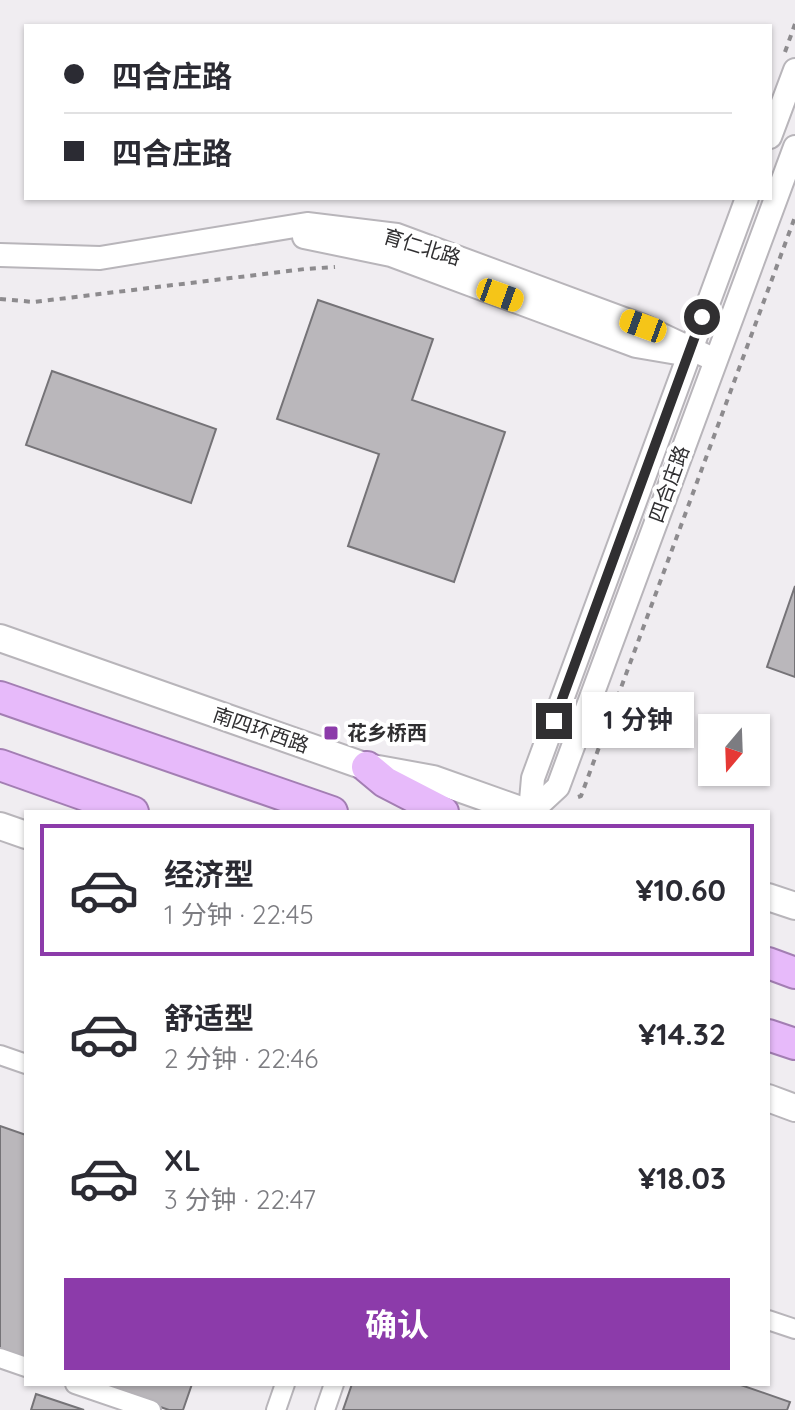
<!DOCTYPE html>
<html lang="zh">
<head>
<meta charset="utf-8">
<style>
  :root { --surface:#fff; --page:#f7f7f7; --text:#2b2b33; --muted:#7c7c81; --line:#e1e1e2; --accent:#8c3baa }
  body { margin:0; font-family:Quicksand,"Noto Sans SC",sans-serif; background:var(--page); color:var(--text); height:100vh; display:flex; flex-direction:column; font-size:30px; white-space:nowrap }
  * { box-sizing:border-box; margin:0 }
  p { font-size:26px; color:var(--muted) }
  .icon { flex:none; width:44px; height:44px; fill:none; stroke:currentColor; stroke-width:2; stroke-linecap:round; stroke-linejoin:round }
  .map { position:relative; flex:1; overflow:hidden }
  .sheet { position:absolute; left:24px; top:810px; width:746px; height:576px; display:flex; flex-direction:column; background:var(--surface); border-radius:0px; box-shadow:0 2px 6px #0004 }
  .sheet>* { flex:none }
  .hud { position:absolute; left:24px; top:24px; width:748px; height:176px; border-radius:0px; box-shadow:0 2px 6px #0004; display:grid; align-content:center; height:176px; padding:0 40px; background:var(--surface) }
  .needle { width:52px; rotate:199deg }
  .fabs { position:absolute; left:698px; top:714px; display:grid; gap:16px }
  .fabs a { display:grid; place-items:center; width:72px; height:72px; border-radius:0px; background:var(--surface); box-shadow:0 2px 6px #0004; font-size:40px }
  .end { position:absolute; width:36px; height:36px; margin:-18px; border:10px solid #302f31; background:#fff; box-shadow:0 0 0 4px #fff }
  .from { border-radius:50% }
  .bubble { position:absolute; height:56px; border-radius:0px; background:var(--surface); box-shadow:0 2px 6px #0004; font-size:26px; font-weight:700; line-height:56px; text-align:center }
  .car { position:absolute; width:24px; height:48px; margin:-24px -12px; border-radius:10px; box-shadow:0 0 6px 2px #0007; background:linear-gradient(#f5c518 24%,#345 0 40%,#f5c518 0 76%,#345 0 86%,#f5c518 0) }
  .hud b { display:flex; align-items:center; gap:28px; height:76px; font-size:30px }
  .hud b+b { border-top:2px solid var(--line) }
  .hud i { width:20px; height:20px; background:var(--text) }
  ul { padding:14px 0 0; list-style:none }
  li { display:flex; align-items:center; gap:24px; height:132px; margin:0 16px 12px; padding:0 24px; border:4px solid transparent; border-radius:0px }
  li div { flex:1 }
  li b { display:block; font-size:30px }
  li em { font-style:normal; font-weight:700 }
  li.on { border-color:var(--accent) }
  li>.icon { width:72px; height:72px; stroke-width:1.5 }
  .action { display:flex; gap:16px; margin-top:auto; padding:16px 40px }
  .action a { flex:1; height:92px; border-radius:0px; background:var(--accent); color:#fff; font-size:32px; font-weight:700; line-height:92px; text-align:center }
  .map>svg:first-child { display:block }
  .building { fill:#bab7bb; stroke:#757377; stroke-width:2 }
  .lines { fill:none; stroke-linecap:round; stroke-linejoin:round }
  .minor-casing { stroke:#b8b5ba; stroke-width:22 }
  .tertiary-casing { stroke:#b8b5ba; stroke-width:26 }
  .secondary-casing { stroke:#b8b5ba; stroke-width:30 }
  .trunk-casing { stroke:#a37eb3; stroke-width:34 }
  .path { stroke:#8d8b8e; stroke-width:4; stroke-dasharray:6 6; stroke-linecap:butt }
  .minor { stroke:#fff; stroke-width:18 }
  .tertiary { stroke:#fff; stroke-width:22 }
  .secondary { stroke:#fff; stroke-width:26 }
  .trunk { stroke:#e7bafa; stroke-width:30 }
  .route { stroke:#302f31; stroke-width:10 }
  .poi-dot { fill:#8c3baa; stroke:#fff; stroke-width:3 }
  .labels { text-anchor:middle; stroke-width:8; stroke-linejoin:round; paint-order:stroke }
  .street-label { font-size:20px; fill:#302f31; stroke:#fff }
  .poi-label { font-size:20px; font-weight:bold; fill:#302f31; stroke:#fff; text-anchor:start }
</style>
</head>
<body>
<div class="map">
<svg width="795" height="1410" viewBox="0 0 795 1410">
  <rect width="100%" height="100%" fill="#f0edf1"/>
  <g class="building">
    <path d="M318 300 433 339 412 400 505 432 454 582 348 546 379 454 277 419Z"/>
    <path d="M52 371 216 429 191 503 26 445Z"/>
    <path d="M795 586V677L767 667Z"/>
    <path d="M0 1126 26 1135V1360L0 1351Z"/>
    <path d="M94 1384H192L183 1410H169Z"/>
    <path d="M352 1384H738L790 1402 787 1410H343Z"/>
    <path d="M36 1394 84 1410H31Z"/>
  </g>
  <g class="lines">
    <g class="minor-casing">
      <g id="minor">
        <path d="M0 1055 26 1064"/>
        <path d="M768 1320 795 1329"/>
        <path d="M0 1358 26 1367"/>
        <path d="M75 1384 151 1410"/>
        <path d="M276 1410 285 1384"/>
        <path d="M325 1410 334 1384"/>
      </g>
    </g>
    <g class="tertiary-casing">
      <g id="tertiary">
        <path d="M770 137 795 70"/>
        <path d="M304 237 391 255 636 346 683 354"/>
        <path d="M0 255 100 258 307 224 397 235 643 326 715 360"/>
        <path d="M530 812 533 778 747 198"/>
        <path d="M531 812 558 787 795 147"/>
      </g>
    </g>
    <g class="secondary-casing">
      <g id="secondary">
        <path d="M0 638 367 767 433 779 526 812"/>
        <path d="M0 826 26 835"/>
        <path d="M768 897 795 906"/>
        <path d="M768 1098 795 1108"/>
      </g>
    </g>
    <g class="trunk-casing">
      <g id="trunk">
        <path d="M0 697 332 812"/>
        <path d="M0 765 133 812"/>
        <path d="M367 767 385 782 443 812"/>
        <path d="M768 963 795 973"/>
        <path d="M768 1035 795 1044"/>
      </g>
    </g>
    <g class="path">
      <path d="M785 52 795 24"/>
      <path d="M0 299 34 302 305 269 335 267"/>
      <path d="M578 797 581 796 795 217"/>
    </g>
    <use href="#minor" class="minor"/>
    <use href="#tertiary" class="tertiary"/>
    <use href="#secondary" class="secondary"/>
    <use href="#trunk" class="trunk"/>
  </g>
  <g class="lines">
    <path class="route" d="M554 721 702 317"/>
  </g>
  <rect class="poi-dot" x="323" y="725" width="16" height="16" rx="4"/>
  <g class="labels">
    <g class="street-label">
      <text transform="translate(422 247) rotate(17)" y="7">育仁北路</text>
      <text transform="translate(669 484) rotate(-70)" y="7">四合庄路</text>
      <text transform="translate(261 730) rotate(19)" y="7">南四环西路</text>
    </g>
    <g class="poi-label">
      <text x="347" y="740">花乡桥西</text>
    </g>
  </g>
</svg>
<div class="fabs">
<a><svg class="needle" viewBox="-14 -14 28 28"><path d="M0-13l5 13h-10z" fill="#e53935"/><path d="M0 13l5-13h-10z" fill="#7c7c81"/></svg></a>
</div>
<i class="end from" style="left:702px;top:317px"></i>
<i class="end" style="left:554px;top:721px"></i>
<div class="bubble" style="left:582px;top:692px;width:112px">1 分钟</div>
<i class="car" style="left:500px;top:295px;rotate:110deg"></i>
<i class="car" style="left:643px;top:326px;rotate:290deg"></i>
<div class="hud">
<b><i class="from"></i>四合庄路</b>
<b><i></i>四合庄路</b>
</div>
<section class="sheet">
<ul>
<li class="on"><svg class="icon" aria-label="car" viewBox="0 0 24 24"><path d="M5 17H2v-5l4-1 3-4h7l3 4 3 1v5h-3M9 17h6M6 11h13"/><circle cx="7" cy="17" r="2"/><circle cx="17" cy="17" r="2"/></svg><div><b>经济型</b><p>1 分钟 · 22:45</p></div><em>¥10.60</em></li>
<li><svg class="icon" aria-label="car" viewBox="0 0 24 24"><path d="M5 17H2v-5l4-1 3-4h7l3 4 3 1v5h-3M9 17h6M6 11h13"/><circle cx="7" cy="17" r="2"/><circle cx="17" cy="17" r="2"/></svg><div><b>舒适型</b><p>2 分钟 · 22:46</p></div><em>¥14.32</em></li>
<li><svg class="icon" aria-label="car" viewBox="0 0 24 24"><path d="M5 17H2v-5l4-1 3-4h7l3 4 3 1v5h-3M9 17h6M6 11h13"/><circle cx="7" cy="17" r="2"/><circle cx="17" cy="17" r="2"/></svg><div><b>XL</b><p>3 分钟 · 22:47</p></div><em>¥18.03</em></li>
</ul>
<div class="action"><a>确认</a></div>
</section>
</div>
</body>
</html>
